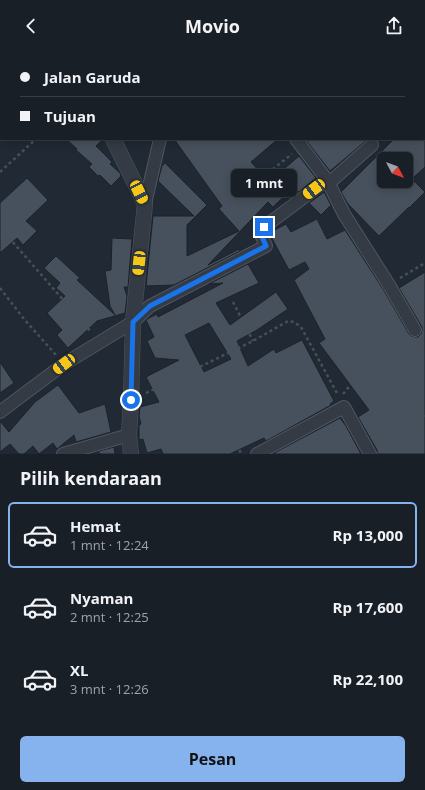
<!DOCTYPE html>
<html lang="id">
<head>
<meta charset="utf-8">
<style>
  :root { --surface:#191f27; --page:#262c33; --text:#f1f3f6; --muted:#9fa2a7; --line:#373d44; --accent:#86b2ee }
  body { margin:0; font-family:"Open Sans",sans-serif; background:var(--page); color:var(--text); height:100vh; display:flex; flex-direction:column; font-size:15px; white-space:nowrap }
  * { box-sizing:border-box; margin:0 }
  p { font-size:13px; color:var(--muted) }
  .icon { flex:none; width:22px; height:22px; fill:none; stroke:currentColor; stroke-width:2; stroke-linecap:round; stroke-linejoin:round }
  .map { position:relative; height:402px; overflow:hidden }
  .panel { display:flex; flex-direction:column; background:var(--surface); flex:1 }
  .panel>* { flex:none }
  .hud { position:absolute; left:0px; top:0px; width:425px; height:88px; box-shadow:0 2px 10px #0003,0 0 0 1px var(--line); display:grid; align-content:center; height:88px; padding:0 20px; background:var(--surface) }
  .needle { width:26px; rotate:131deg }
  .tools { position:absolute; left:377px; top:100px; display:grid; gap:8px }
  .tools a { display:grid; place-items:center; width:36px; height:36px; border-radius:6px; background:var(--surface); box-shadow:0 2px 10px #0003,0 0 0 1px var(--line); font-size:20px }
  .end { position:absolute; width:18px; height:18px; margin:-9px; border:5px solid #1a73e8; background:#fff; box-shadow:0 0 0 2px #fff }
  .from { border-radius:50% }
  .bubble { position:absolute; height:28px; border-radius:6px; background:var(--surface); box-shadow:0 2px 10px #0003,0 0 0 1px var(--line); font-size:13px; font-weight:700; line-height:28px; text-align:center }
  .car { position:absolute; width:12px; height:24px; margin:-12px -6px; border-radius:5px; box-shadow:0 0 3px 1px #0007; background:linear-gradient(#f5c518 24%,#345 0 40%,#f5c518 0 76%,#345 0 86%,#f5c518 0) }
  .hud b { display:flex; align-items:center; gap:14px; height:38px; font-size:15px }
  .hud b+b { border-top:1px solid var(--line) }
  .hud i { width:10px; height:10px; background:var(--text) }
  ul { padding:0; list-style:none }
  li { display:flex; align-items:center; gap:12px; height:66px; margin:0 8px 6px; padding:0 12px; border:2px solid transparent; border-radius:6px }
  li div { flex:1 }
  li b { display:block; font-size:15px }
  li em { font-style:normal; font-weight:700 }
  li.active { border-color:var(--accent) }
  li>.icon { width:36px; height:36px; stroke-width:1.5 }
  h2 { padding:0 20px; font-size:18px; line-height:48px }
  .action { display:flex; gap:8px; margin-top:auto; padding:8px 20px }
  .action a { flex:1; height:46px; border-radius:6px; background:var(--accent); color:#111; font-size:16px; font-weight:700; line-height:46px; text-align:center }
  header { display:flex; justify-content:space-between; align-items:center; height:52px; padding:0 20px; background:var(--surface); font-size:18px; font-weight:700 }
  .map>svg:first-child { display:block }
  .building { fill:#47515d; stroke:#1b222b; fill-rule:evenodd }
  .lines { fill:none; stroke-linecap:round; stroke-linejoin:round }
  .service-casing { stroke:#4e565f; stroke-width:8 }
  .minor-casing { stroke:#4e565f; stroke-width:14 }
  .tertiary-casing { stroke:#4e565f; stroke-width:16 }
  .path { stroke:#425354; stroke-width:2.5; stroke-dasharray:3 3; stroke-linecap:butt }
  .service { stroke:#343b44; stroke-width:6 }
  .minor { stroke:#343b44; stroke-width:12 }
  .tertiary { stroke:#343b44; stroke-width:15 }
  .route { stroke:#1a73e8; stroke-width:5 }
</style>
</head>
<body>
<header><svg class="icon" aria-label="back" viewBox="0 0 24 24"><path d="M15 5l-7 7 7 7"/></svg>Movio<svg class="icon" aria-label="share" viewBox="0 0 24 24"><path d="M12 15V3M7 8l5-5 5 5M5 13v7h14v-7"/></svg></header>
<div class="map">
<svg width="425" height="402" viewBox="0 0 425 402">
  <rect width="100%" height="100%" fill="#212934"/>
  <g class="building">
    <path d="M66 87H103L96 94 112 110 110 112 120 121 121 124 111 134 100 123 98 124 89 115 92 112 76 98 77 97Z"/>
    <path d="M174 87H278L251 110 269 130 299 104 316 126 299 140 294 135 273 155 268 150 208 213 239 197 240 199 174 233 146 234 153 164H194L158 129 162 114 165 111 207 153 187 173V204L239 179 219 157 222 154Z"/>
    <path d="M305 87H368L342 109 330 119Z"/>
    <path d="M394 87H425V115L412 127 425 140 409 156V155L379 184 348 152 341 140ZM384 107H406V129H384Z"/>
    <path d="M27 126 48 148 26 169 37 179 23 193 17 186 0 201V151Z"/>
    <path d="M324 140 331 153 321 163 309 151Z"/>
    <path d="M317 167 327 187 345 178 383 237 409 282 411 284 415 285H418L421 282 422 278V275L399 236 425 220V402H377V398L358 365 369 358 319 291 325 287 294 228 309 217 305 210 289 218 269 181 286 172 291 180Z"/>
    <path d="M112 186 132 187 128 235H124L127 244 125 261 97 269 68 296 57 283 62 278 47 261 65 244 56 236 60 231 44 216 56 204 80 226 77 228 115 263 110 254 105 219 111 218Z"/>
    <path d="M248 212 259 231 216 251 230 273 276 240 288 257 257 278 237 289 248 314 274 297 276 301 302 288 334 349 330 352 331 353 266 389 264 386 230 402H163L161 397 147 401 143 387 139 388V373L141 372 139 364 140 355 159 350 146 325 179 308 155 306 147 289 154 285 146 268 149 266 157 262 158 265 223 231 209 232ZM209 271 231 307 204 320 185 283Z"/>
    <path d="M0 310 14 331 0 341Z"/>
    <path d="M58 333 79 361 105 352 111 380 76 390 74 383 57 397 53 391 39 402 33 394 24 402H19L10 392 0 400V369L9 380 35 350Z"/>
    <path d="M340 366 346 374 361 402H275L274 401Z"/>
    <path d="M114 395 115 402H99V399Z"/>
  </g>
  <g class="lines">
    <g class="service-casing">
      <g id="service">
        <path d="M354 0 355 1"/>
        <path d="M424 68 425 67"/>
      </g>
    </g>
    <g class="minor-casing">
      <g id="minor">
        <path d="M229 0 230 1"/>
        <path d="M177 1V0"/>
        <path d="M296 87 327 128 344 162 389 233 415 278"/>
        <path d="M329 131 372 93"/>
        <path d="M145 152 160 87"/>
        <path d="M0 360 64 312 133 270 150 254 266 194 260 180 264 175 327 128"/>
        <path d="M63 402 129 383"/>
        <path d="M257 402 344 355 370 402"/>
      </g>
    </g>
    <g class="tertiary-casing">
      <g id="tertiary">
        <path d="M70 0 71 1"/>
        <path d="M113 87 145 152 133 270 131 348 129 383 131 402"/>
      </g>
    </g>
    <g class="path">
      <path d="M0 120 36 87"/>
      <path d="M235 147 292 102"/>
      <path d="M5 181 91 280"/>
      <path d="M400 226 425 211"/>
      <path d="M0 236 24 267 56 303"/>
      <path d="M233 250 253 289"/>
      <path d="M329 254 366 222"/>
      <path d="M146 341 253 289 288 269 294 270 301 275 338 343"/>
      <path d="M343 342 363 318 366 307 382 294 404 284"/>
      <path d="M194 372 225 367 229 371 241 402"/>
      <path d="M380 395 425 364"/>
    </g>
    <use href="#service" class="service"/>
    <use href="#minor" class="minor"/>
    <use href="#tertiary" class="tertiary"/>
  </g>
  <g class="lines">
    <path class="route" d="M131 348 133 270 150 254 266 194 260 180 264 175"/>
  </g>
</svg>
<div class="tools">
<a><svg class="needle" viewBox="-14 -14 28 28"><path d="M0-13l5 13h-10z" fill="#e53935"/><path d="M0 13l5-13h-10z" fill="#9fa2a7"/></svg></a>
</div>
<i class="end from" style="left:131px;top:348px"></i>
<i class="end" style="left:264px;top:175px"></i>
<div class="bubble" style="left:231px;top:117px;width:66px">1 mnt</div>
<i class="car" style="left:314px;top:137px;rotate:233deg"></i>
<i class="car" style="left:139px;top:140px;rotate:154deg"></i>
<i class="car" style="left:139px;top:211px;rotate:186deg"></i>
<i class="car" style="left:64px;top:312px;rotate:233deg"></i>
<div class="hud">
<b><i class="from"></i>Jalan Garuda</b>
<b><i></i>Tujuan</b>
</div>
</div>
<section class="panel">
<h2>Pilih kendaraan</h2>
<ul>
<li class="active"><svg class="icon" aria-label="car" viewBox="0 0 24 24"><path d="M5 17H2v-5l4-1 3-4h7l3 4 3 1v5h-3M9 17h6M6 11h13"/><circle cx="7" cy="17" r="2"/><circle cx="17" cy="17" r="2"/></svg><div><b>Hemat</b><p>1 mnt · 12:24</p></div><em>Rp 13,000</em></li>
<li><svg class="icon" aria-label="car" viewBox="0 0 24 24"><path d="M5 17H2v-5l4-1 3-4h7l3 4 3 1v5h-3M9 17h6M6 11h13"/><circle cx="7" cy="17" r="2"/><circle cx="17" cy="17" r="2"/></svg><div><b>Nyaman</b><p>2 mnt · 12:25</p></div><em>Rp 17,600</em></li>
<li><svg class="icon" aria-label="car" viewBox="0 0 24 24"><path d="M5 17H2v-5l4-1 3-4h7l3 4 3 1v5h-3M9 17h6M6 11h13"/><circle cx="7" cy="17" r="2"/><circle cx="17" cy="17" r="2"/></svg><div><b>XL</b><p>3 mnt · 12:26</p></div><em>Rp 22,100</em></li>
</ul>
<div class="action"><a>Pesan</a></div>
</section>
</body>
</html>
